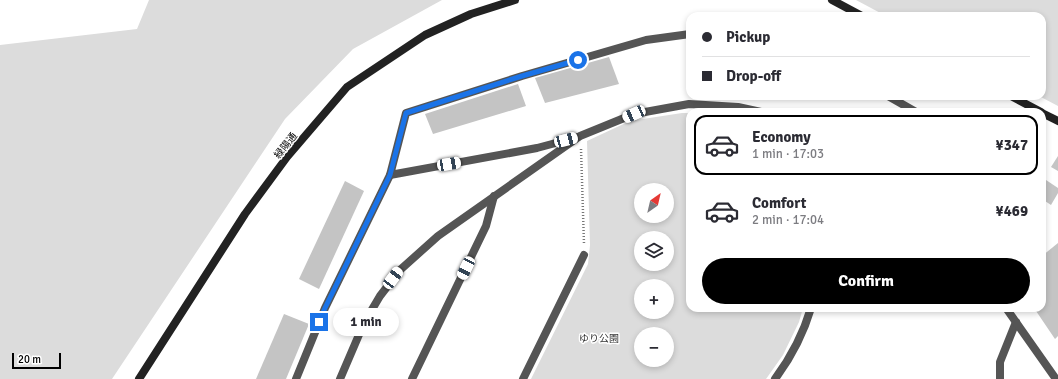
<!DOCTYPE html>
<html lang="en">
<head>
<meta charset="utf-8">
<style>
  :root { --surface:#fff; --page:#f2f2f3; --text:#2b2b33; --muted:#7c7c81; --line:#e1e1e2; --accent:#000 }
  body { margin:0; font-family:Signika,"Noto Sans JP",sans-serif; background:var(--page); color:var(--text); height:100vh; display:flex; flex-direction:column; font-size:15px; white-space:nowrap }
  * { box-sizing:border-box; margin:0 }
  p { font-size:13px; color:var(--muted) }
  .icon { flex:none; width:22px; height:22px; fill:none; stroke:currentColor; stroke-width:2; stroke-linecap:round; stroke-linejoin:round }
  .map { position:relative; flex:1; overflow:hidden }
  .side { position:absolute; left:686px; top:108px; width:360px; height:204px; display:flex; flex-direction:column; background:var(--surface); border-radius:12px; box-shadow:0 2px 6px #0003 }
  .side>* { flex:none }
  .top-card { position:absolute; left:686px; top:12px; width:360px; height:88px; border-radius:12px; box-shadow:0 2px 6px #0003; display:grid; align-content:center; height:88px; padding:0 16px; background:var(--surface) }
  .needle { width:26px; rotate:34deg }
  .buttons { position:absolute; left:634px; top:183px; display:grid; gap:8px }
  .buttons a { display:grid; place-items:center; width:40px; height:40px; border-radius:50%; background:var(--surface); box-shadow:0 2px 6px #0003; font-size:20px }
  .scale { position:absolute; left:12px; bottom:10px; width:49px; box-sizing:border-box; padding-left:4px; border:2px solid #000; border-top:0; font-size:11px; line-height:14px; white-space:nowrap; color:#000; -webkit-text-stroke:3px #fff; paint-order:stroke }
  .end { position:absolute; width:18px; height:18px; margin:-9px; border:5px solid #1a73e8; background:#fff; box-shadow:0 0 0 2px #fff }
  .from { border-radius:50% }
  .bubble { position:absolute; height:28px; border-radius:14px; background:var(--surface); box-shadow:0 2px 6px #0003; font-size:13px; font-weight:700; line-height:28px; text-align:center }
  .car { position:absolute; width:12px; height:24px; margin:-12px -6px; border-radius:5px; box-shadow:0 0 3px 1px #0007; background:linear-gradient(#fff 24%,#345 0 40%,#fff 0 76%,#345 0 86%,#fff 0) }
  .top-card b { display:flex; align-items:center; gap:14px; height:38px; font-size:15px }
  .top-card b+b { border-top:1px solid var(--line) }
  .top-card i { width:10px; height:10px; background:var(--text) }
  ul { padding:7px 0 0; list-style:none }
  li { display:flex; align-items:center; gap:12px; height:60px; margin:0 8px 6px; padding:0 8px; border:2px solid transparent; border-radius:12px }
  li div { flex:1 }
  li b { display:block; font-size:15px }
  li em { font-style:normal; font-weight:700 }
  li.on { border-color:var(--accent) }
  li>.icon { width:36px; height:36px; stroke-width:1.5 }
  .primary-button { display:flex; gap:8px; margin-top:auto; padding:8px 16px }
  .primary-button a { flex:1; height:46px; border-radius:24px; background:var(--accent); color:#fff; font-size:16px; font-weight:700; line-height:46px; text-align:center }
  .map>svg:first-child { display:block }
  .green { fill:#dcdcdc; fill-rule:evenodd }
  .building { fill:#c4c4c4 }
  .lines { fill:none; stroke-linecap:round; stroke-linejoin:round }
  .path { stroke:#777; stroke-width:2.5; stroke-dasharray:1 2; stroke-linecap:butt }
  .lane { stroke:#555; stroke-width:8 }
  .street { stroke:#555; stroke-width:8 }
  .secondary { stroke:#222; stroke-width:8 }
  .route { stroke:#1a73e8; stroke-width:5 }
  .labels { text-anchor:middle; stroke-width:3; stroke-linejoin:round; paint-order:stroke }
  .street-label { font-size:10px; fill:#000; stroke:#fff }
  .park-label { font-size:10px; fill:#333; stroke:#fff }
</style>
</head>
<body>
<div class="map">
<svg width="1058" height="379" viewBox="0 0 1058 379">
  <rect width="100%" height="100%" fill="#fff"/>
  <g class="green">
    <path d="M149 0H442L353 49 285 119 112 379H0V45L137 29Z"/>
    <path d="M856 0H1058V106L1039 96H1042V16H886Z"/>
    <path d="M682 113H690V308H803L799 322 783 355 766 379H531L588 264 590 245 587 141 630 121ZM641 190H667V216H641ZM641 238H667V264H641ZM641 286H667V312H641ZM641 334H667V360H641Z"/>
  </g>
  <g class="building">
    <path d="M609 57 619 84 545 103 535 78Z"/>
    <path d="M518 84 526 106 433 134 425 114Z"/>
    <path d="M1042 155 1046 158 1042 165Z"/>
    <path d="M1058 156V171L1051 167Z"/>
    <path d="M1043 178 1058 188V193L1051 205 1042 199V181Z"/>
    <path d="M345 181 364 191 319 289 299 279Z"/>
    <path d="M1058 243V336L1055 339 1034 308H1042V256Z"/>
    <path d="M284 314 309 324 286 379H256Z"/>
  </g>
  <g class="lines">
    <path class="path" d="M581 149 584 244"/>
    <g class="lane">
      <path d="M888 96 916 112"/>
      <path d="M578 137 537 148 390 175 406 113 522 76 646 40 690 34"/>
      <path d="M296 379 325 308 390 175"/>
      <path d="M412 379 486 226 494 196"/>
      <path d="M523 379 584 255"/>
      <path d="M1000 379V362L1016 322"/>
    </g>
    <g class="street">
      <path d="M1006 308 1056 379"/>
      <path d="M340 379 364 323 380 296 400 270 438 236 580 136 634 114 689 104 738 107 761 112"/>
      <path d="M775 379C792 356 803 335 811 308"/>
    </g>
    <g class="secondary">
      <path d="M832 0 862 16"/>
      <path d="M1011 96 1041 112"/>
      <path d="M1042 113 1058 121"/>
      <path d="M139 379 245 214 287 157 347 87 425 35 471 14 515 0"/>
    </g>
  </g>
  <g class="lines">
    <path class="route" d="M319 322 325 308 390 175 406 113 522 76 578 60"/>
  </g>
  <g class="labels">
    <g class="street-label">
      <text transform="translate(285 145) rotate(-51)" y="4">緑陽通</text>
    </g>
    <g class="park-label">
      <text x="599" y="342">ゆり公園</text>
    </g>
  </g>
</svg>
<div class="buttons">
<a><svg class="needle" viewBox="-14 -14 28 28"><path d="M0-13l5 13h-10z" fill="#e53935"/><path d="M0 13l5-13h-10z" fill="#7c7c81"/></svg></a>
<a><svg class="icon" aria-label="layers" viewBox="0 0 24 24"><path d="M12 4l9 5-9 5-9-5zM3 14l9 5 9-5"/></svg></a>
<a>+</a>
<a>−</a>
</div>
<div class="scale">20 m</div>
<i class="end from" style="left:578px;top:60px"></i>
<i class="end" style="left:319px;top:322px"></i>
<div class="bubble" style="left:333px;top:308px;width:66px">1 min</div>
<i class="car" style="left:634px;top:114px;rotate:246deg"></i>
<i class="car" style="left:566px;top:140px;rotate:75deg"></i>
<i class="car" style="left:449px;top:164px;rotate:80deg"></i>
<i class="car" style="left:466px;top:268px;rotate:206deg"></i>
<i class="car" style="left:393px;top:278px;rotate:37deg"></i>
<div class="top-card">
<b><i class="from"></i>Pickup</b>
<b><i></i>Drop-off</b>
</div>
<section class="side">
<ul>
<li class="on"><svg class="icon" aria-label="car" viewBox="0 0 24 24"><path d="M5 17H2v-5l4-1 3-4h7l3 4 3 1v5h-3M9 17h6M6 11h13"/><circle cx="7" cy="17" r="2"/><circle cx="17" cy="17" r="2"/></svg><div><b>Economy</b><p>1 min · 17:03</p></div><em>¥347</em></li>
<li><svg class="icon" aria-label="car" viewBox="0 0 24 24"><path d="M5 17H2v-5l4-1 3-4h7l3 4 3 1v5h-3M9 17h6M6 11h13"/><circle cx="7" cy="17" r="2"/><circle cx="17" cy="17" r="2"/></svg><div><b>Comfort</b><p>2 min · 17:04</p></div><em>¥469</em></li>
</ul>
<div class="primary-button"><a>Confirm</a></div>
</section>
</div>
</body>
</html>
